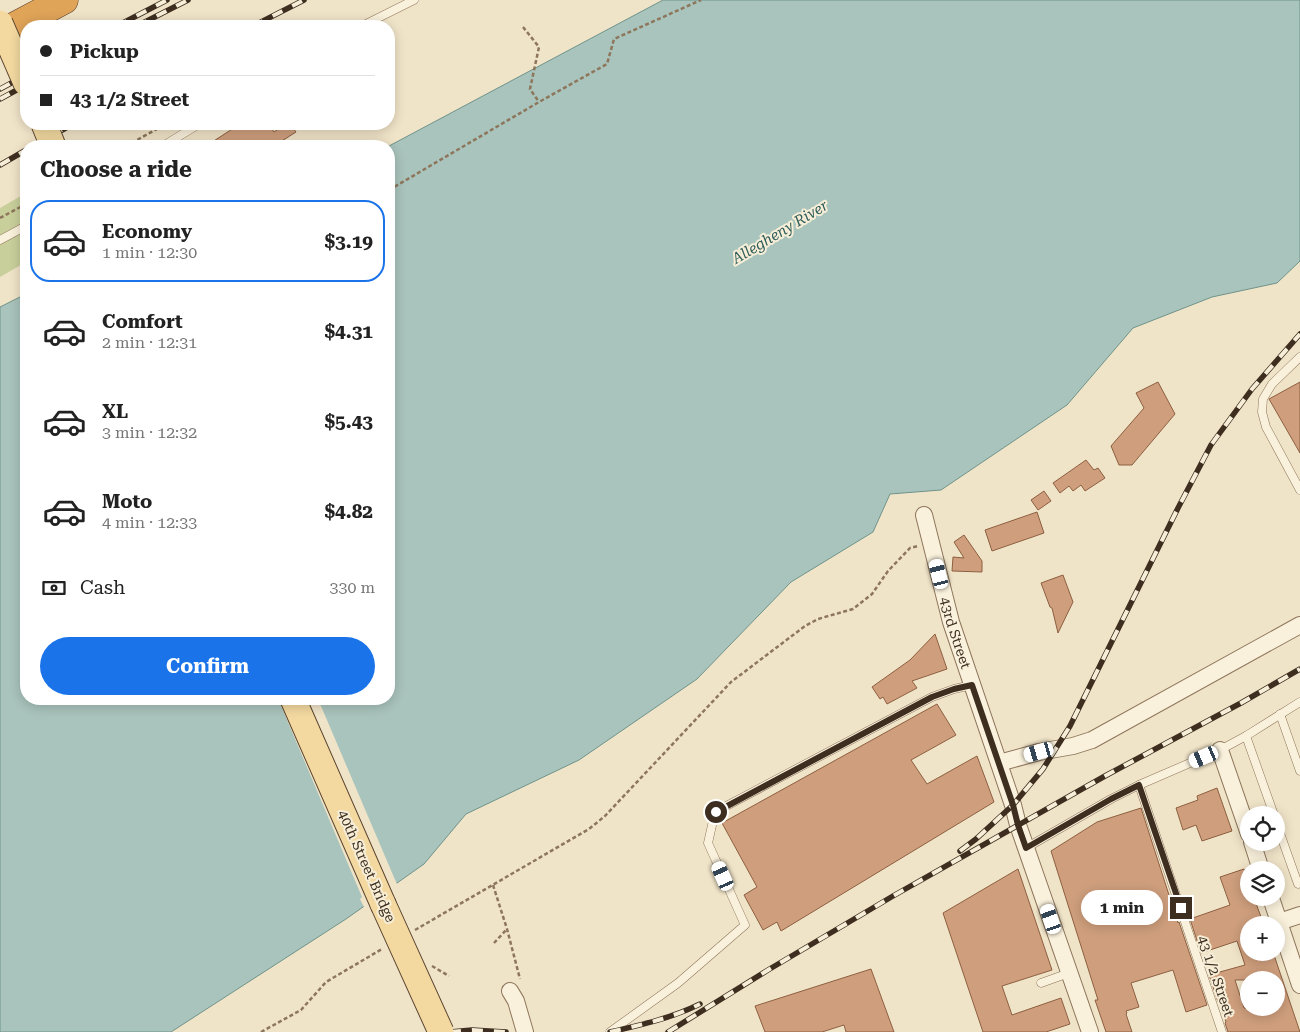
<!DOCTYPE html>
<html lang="en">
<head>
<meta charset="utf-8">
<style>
  :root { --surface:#fff; --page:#f6f6f6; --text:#222; --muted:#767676; --line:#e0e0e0; --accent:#1a73e8 }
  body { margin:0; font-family:"Roboto Serif",serif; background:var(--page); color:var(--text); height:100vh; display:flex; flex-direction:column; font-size:19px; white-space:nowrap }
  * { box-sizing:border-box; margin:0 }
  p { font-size:16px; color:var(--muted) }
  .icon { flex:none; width:28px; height:28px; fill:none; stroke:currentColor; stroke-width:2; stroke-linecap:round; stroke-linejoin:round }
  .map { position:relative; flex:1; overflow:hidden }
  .details { position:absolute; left:20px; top:140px; width:375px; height:565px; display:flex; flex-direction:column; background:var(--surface); border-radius:20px; box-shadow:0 2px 12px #0003 }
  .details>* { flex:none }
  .top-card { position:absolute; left:20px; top:20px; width:375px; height:110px; border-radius:20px; box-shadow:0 2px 12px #0003; display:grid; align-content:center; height:110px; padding:0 20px; background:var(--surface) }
  .controls { position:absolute; left:1240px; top:806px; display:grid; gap:10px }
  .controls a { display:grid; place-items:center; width:45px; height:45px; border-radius:50%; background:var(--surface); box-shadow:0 2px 12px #0003; font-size:25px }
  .end { position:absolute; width:22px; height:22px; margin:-11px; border:6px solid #3d2e20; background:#fff; box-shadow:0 0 0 2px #fff }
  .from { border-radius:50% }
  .bubble { position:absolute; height:35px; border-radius:18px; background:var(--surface); box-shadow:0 2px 12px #0003; font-size:16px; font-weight:700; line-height:35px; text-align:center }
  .car { position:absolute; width:15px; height:30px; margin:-15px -8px; border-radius:6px; box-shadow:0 0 4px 1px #0007; background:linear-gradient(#fff 24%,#345 0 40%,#fff 0 76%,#345 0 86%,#fff 0) }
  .top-card b { display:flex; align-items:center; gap:18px; height:48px; font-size:19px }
  .top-card b+b { border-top:1px solid var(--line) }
  .top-card i { width:12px; height:12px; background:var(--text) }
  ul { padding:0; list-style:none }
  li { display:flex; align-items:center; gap:15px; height:82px; margin:0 10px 8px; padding:0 10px; border:2px solid transparent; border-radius:20px }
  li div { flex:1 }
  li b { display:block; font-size:19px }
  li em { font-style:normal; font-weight:700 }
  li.on { border-color:var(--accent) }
  li>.icon { width:45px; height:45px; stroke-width:1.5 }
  h2 { padding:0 20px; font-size:22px; line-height:60px }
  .pay { display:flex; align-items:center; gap:12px; height:55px; padding:0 20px; font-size:19px }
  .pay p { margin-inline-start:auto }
  .button { display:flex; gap:10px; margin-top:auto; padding:10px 20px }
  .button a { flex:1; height:58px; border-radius:30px; background:var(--accent); color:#fff; font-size:20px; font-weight:700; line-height:58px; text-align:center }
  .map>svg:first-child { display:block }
  .green { fill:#c9cf9b }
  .water { fill:#a9c4bc; stroke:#6f938a }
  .pier { fill:#f0e4c8 }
  .building { fill:#cf9f7d; stroke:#8d5f41; fill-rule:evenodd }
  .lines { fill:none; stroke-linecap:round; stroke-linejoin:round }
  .service-casing { stroke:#8d765c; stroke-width:9 }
  .minor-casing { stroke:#8d765c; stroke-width:18 }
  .primary-casing { stroke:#5b4430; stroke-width:27 }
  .motorway-casing { stroke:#5b4430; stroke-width:29 }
  .path { stroke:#8d765c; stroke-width:2.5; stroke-dasharray:4 2.5; stroke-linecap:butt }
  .service { stroke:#faf1dc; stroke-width:8 }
  .minor { stroke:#faf1dc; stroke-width:16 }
  .primary { stroke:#f3d9a0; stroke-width:25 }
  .motorway { stroke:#e0a458; stroke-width:28 }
  .rail-casing { stroke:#3d2e20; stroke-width:5.5 }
  .rail { stroke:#f7eed8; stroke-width:4; stroke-dasharray:11; stroke-linecap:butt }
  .primary-bridge-casing { stroke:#5b4430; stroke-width:27; stroke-linecap:butt }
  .primary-bridge { stroke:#f3d9a0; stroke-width:25 }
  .route { stroke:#3d2e20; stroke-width:6 }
  .labels { text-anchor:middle; stroke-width:4; stroke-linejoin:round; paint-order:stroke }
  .street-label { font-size:14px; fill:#3d2e20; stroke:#f7eed8 }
  .water-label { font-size:15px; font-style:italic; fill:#2f5d5a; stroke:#f7eed8 }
</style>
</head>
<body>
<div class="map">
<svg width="1300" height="1032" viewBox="0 0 1300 1032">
  <rect width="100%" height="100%" fill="#f0e4c8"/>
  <path class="green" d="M26 193V262L0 277V208Z"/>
  <path class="water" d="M663 0H1300V261L1277 283 1212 297 1133 328 1067 405 941 490 890 494 873 532 791 582 697 679 579 760 466 814 424 864 346 919 171 1032H0V307L26 294V699H389V146Z"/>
  <path class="pier" d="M276 699H318L396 882 398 886 365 909 360 899 362 897 279 701H277Z"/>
  <g class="building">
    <path d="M240 124H269L274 132 286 124H290L296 132 274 146H206Z"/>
    <path d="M1158 382 1175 414 1132 465H1119L1111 446 1144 408 1136 393Z"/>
    <path d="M1300 382V453L1269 399Z"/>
    <path d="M1086 460 1094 470 1098 468 1105 478 1085 491 1081 485 1073 491 1069 486 1060 493 1053 483Z"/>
    <path d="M1044 491 1051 501 1038 510 1031 500Z"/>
    <path d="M1037 512 1044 533 992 551 985 530Z"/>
    <path d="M964 535 982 561V572L952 571 953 557 964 558 954 542Z"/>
    <path d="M1063 575 1073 602 1058 633 1052 608 1050 607 1041 583Z"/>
    <path d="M935 634 947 669 912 681 917 688 887 704 883 697 880 699 872 687 910 660Z"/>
    <path d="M937 704 956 735 911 760 927 784 977 756 994 802 781 931 777 922 763 930 744 895 757 887 722 823Z"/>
    <path d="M1217 788 1232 831 1202 841 1196 825 1183 830 1176 808 1198 800 1197 796Z"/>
    <path d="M1141 808 1178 923 1179 922 1207 1005 1186 1012 1173 970 1131 983 1139 1007 1126 1011 1127 1013 1126 1014 1132 1032H1106L1095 1000H1098L1051 851 1097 822Z"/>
    <path d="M1018 869 1052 970 1002 986 1012 1015 1061 998 1070 1024 1046 1032H983L943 913Z"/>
    <path d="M1244 869 1249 883V898H1254L1264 925H1249V952H1273L1300 1032H1228L1225 1023 1226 1022 1219 1001 1218 1002 1209 975 1245 965 1237 941 1201 953 1190 919 1230 905 1220 877ZM1235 980H1276V1008H1244Z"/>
    <path d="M871 969 894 1032H846L844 1025 822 1032H765L755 1006Z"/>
  </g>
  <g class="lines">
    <g class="service-casing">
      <g id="service">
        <path d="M362 26 414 0"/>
        <path d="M163 146 199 124"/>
        <path d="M0 240 26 226"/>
        <path d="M1300 357 1272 384 1263 399 1262 412 1266 427 1300 490"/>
        <path d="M1280 714 1300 771"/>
        <path d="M1246 736 1274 815"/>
        <path d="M1139 785 1222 1032"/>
        <path d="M1276 822 1298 884 1300 883"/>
        <path d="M1026 848 1111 799 1139 785 1220 750 1246 736 1300 702"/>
        <path d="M1041 983 1069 973"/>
        <path d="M610 1032 678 983 745 925 708 843 715 812 932 697 954 689 972 685"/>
      </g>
    </g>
    <g class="minor-casing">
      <g id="minor">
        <path id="s1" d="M924 515 951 622 1013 805 1018 825 1090 1032"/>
        <path d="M1220 750 1249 834"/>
        <path d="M999 763 1039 752 1073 746 1092 740 1300 625"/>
        <path d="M1252 842 1261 870"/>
        <path d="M1271 898 1300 985"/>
        <path d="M1279 922 1300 915"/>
        <path d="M510 991 516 1001 525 1032"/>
      </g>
    </g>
    <g class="primary-casing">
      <path id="primary" d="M293 699 383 904"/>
    </g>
    <g class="motorway-casing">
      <path id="motorway" d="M0 34 64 0"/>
    </g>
    <g class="path">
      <path d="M344 26 351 22"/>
      <path d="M523 27 539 47 530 89 539 102"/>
      <path d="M126 146 166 124"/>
      <path d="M389 190 539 102 607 64 614 39 701 0"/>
      <path d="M0 218 26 204"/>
      <path d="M493 885 507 929 520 979"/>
      <path d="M415 930 589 829 605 816 731 682 805 626 818 619 853 609 872 594 888 571 910 548 918 546"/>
      <path d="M494 943 507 929"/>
      <path d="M432 966 449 976"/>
      <path d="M261 1032 301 1010 326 982 382 949"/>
    </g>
    <use href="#service" class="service"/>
    <use href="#minor" class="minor"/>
    <use href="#primary" class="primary"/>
    <use href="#motorway" class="motorway"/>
    <g class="rail-casing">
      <g id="rail">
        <path d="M117 26 167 0"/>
        <path d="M137 26 188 0"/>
        <path d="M253 26 304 0"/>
        <path d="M0 89 26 75"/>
        <path d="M0 99 26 85"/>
        <path d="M33 146 73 124"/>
        <path d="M0 165 26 150"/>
        <path d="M960 851 976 839 1013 805 1043 769 1070 726 1178 508 1211 445 1252 389 1300 334"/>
        <path d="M450 1032 472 1030 506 1032"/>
        <path d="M610 1032C641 1025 672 1018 700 1004"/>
        <path d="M668 1032 768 970 893 896 1105 776 1241 703 1300 669"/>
      </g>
    </g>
    <use href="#rail" class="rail"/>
    <g class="primary-bridge-casing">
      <g id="primary-bridge">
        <path d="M0 23 26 83"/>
        <path d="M44 124 53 146"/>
        <path d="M383 904 441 1032"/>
      </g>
    </g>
    <use href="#primary-bridge" class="primary-bridge"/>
  </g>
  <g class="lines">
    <path class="route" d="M716 812 932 697 954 689 972 685 1013 805 1018 825 1026 848 1111 799 1139 785 1181 908"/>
  </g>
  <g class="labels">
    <g class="street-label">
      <text dy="5" stroke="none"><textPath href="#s1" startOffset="122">43rd Street</textPath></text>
      <text transform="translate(367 866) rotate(66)" y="5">40th Street Bridge</text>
      <text transform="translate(1216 976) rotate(71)" y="5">43 1/2 Street</text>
    </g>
    <g class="water-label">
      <text transform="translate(780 232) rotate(-31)" y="5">Allegheny River</text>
    </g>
  </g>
</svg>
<div class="controls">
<a><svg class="icon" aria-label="locate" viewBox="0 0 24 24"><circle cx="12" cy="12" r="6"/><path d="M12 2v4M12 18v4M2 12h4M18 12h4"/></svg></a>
<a><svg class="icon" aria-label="layers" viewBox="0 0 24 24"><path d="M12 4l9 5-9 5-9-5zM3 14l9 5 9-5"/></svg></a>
<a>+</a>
<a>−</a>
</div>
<i class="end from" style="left:716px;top:812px"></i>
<i class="end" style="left:1181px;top:908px"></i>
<div class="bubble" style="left:1081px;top:890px;width:82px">1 min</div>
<i class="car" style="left:939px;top:574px;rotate:346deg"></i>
<i class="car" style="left:1039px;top:752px;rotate:254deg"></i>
<i class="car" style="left:1204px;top:757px;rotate:247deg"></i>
<i class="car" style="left:723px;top:876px;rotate:336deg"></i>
<i class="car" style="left:1051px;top:919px;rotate:341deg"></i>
<div class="top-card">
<b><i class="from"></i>Pickup</b>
<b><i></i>43 1/2 Street</b>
</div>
<section class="details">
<h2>Choose a ride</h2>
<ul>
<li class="on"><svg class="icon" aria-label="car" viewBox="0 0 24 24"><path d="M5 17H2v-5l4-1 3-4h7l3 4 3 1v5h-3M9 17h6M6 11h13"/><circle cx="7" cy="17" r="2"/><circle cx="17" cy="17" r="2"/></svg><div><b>Economy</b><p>1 min · 12:30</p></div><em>$3.19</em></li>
<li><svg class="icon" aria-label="car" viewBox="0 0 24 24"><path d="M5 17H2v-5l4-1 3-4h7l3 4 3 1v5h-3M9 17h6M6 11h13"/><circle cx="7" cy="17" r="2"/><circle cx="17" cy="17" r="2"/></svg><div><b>Comfort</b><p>2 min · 12:31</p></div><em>$4.31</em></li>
<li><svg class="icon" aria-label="car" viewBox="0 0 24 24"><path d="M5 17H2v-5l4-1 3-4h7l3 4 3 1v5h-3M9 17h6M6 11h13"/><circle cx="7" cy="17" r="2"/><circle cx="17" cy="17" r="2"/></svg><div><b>XL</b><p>3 min · 12:32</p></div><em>$5.43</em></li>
<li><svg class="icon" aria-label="car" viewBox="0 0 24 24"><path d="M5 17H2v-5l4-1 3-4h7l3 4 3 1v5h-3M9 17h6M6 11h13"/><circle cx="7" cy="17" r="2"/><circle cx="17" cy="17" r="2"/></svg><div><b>Moto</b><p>4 min · 12:33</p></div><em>$4.82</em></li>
</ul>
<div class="pay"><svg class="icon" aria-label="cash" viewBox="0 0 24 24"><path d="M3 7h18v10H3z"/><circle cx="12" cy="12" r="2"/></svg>Cash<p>330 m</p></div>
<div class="button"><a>Confirm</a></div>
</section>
</div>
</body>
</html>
